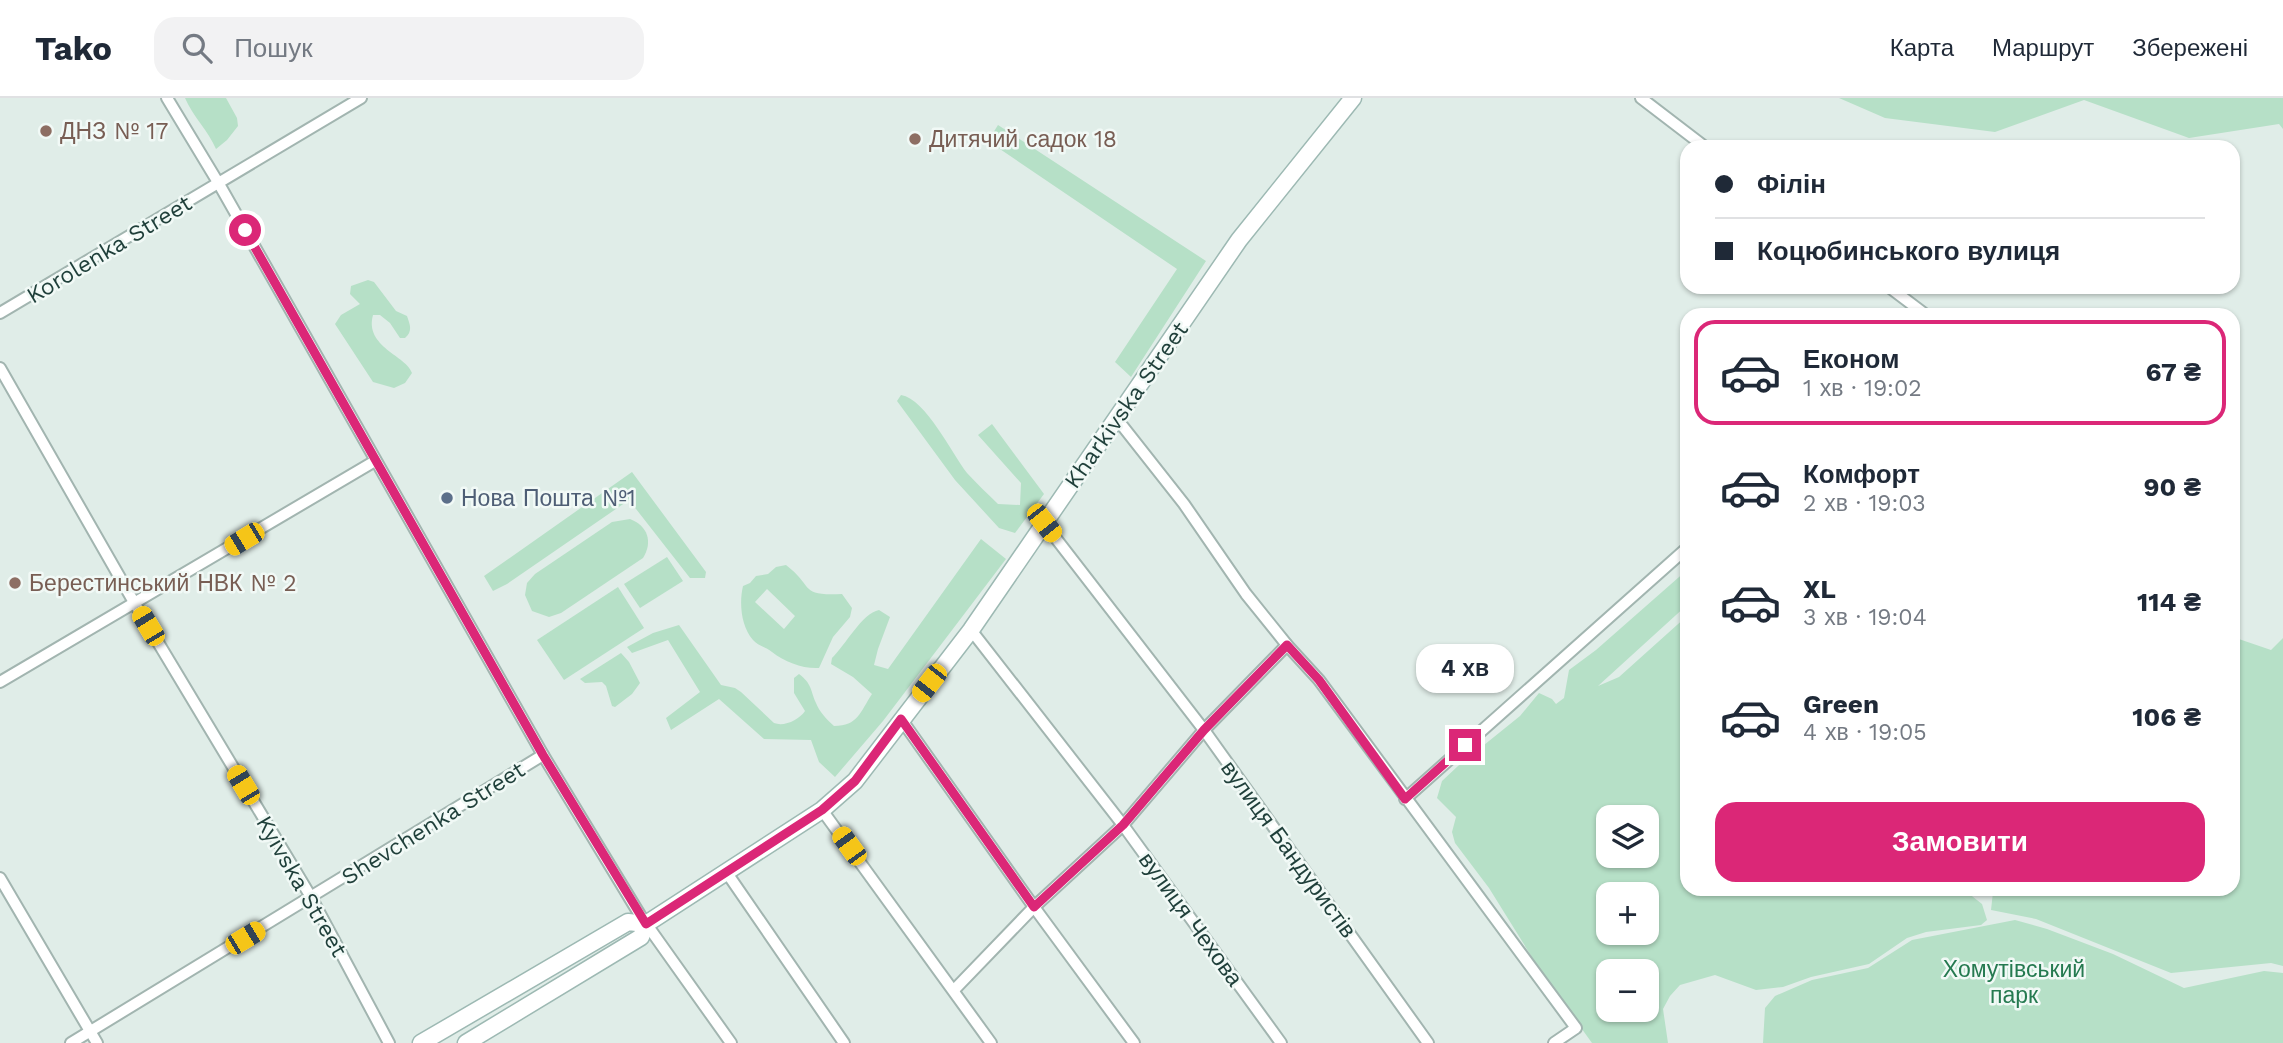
<!DOCTYPE html>
<html lang="uk">
<head>
<meta charset="utf-8">
<style>
  :root { --surface:#fff; --page:#f2f2f3; --text:#1f2937; --muted:#747a83; --line:#e0e1e3; --accent:#db2777 }
  body { margin:0; font-family:"Work Sans",sans-serif; background:var(--page); color:var(--text); height:100vh; display:flex; flex-direction:column; font-size:26px; white-space:nowrap }
  * { box-sizing:border-box; margin:0 }
  p { font-size:23px; color:var(--muted) }
  .icon { flex:none; width:38px; height:38px; fill:none; stroke:currentColor; stroke-width:2; stroke-linecap:round; stroke-linejoin:round }
  .map { position:relative; flex:1; overflow:hidden }
  .sheet { position:absolute; left:1680px; top:210px; width:560px; height:588px; display:flex; flex-direction:column; background:var(--surface); border-radius:21px; box-shadow:0 2px 5px #0004 }
  .sheet>* { flex:none }
  .guide { position:absolute; left:1680px; top:42px; width:560px; height:154px; border-radius:21px; box-shadow:0 2px 5px #0004; display:grid; align-content:center; height:154px; padding:0 35px; background:var(--surface) }
  .buttons { position:absolute; left:1596px; top:707px; display:grid; gap:14px }
  .buttons a { display:grid; place-items:center; width:63px; height:63px; border-radius:14px; background:var(--surface); box-shadow:0 2px 5px #0004; font-size:35px }
  .end { position:absolute; width:32px; height:32px; margin:-16px; border:9px solid #db2777; background:#fff; box-shadow:0 0 0 4px #fff }
  .from { border-radius:50% }
  .bubble { position:absolute; height:49px; border-radius:21px; background:var(--surface); box-shadow:0 2px 5px #0004; font-size:23px; font-weight:700; line-height:49px; text-align:center }
  .car { position:absolute; width:21px; height:42px; margin:-21px -10px; border-radius:9px; box-shadow:0 0 5px 2px #0007; background:linear-gradient(#f5c518 24%,#345 0 40%,#f5c518 0 76%,#345 0 86%,#f5c518 0) }
  .guide b { display:flex; align-items:center; gap:24px; height:66px; font-size:26px }
  .guide b+b { border-top:2px solid var(--line) }
  .guide i { width:18px; height:18px; background:var(--text) }
  ul { padding:12px 0 0; list-style:none }
  li { display:flex; align-items:center; gap:21px; height:105px; margin:0 14px 10px; padding:0 21px; border:4px solid transparent; border-radius:21px }
  li div { flex:1 }
  li b { display:block; font-size:26px }
  li em { font-style:normal; font-weight:700 }
  li.on { border-color:var(--accent) }
  li>.icon { width:63px; height:63px; stroke-width:1.5 }
  .cta { display:flex; gap:14px; margin-top:auto; padding:14px 35px }
  .cta a { flex:1; height:80px; border-radius:21px; background:var(--accent); color:#fff; font-size:28px; font-weight:700; line-height:80px; text-align:center }
  header { display:flex; align-items:center; gap:42px; box-sizing:border-box; height:98px; padding:0 35px; background:var(--surface); border-bottom:2px solid var(--line) }
  header strong { font-size:33px }
  nav { display:flex; gap:38px; margin-inline-start:auto; font-size:24px }
  .search { width:490px; height:63px; background:var(--page); display:flex; align-items:center; gap:18px; box-sizing:border-box; padding:0 24px; border-radius:21px; color:var(--muted); font-size:26px }
  .map>svg:first-child { display:block }
  .green { fill:#b6e0c7; fill-rule:evenodd }
  .lines { fill:none; stroke-linecap:round; stroke-linejoin:round }
  .street-casing { stroke:#a2b5b0; stroke-width:14 }
  .secondary-casing { stroke:#9db9b3; stroke-width:19 }
  .street { stroke:#fff; stroke-width:10 }
  .secondary { stroke:#fff; stroke-width:16 }
  .route { stroke:#db2777; stroke-width:9 }
  .education-dot { fill:#8d6e63; stroke:#f1f9f6; stroke-width:2.5 }
  .service-dot { fill:#5c6f8a; stroke:#f1f9f6; stroke-width:2.5 }
  .labels { text-anchor:middle; stroke-width:5; stroke-linejoin:round; paint-order:stroke }
  .education-label { font-size:23px; fill:#785e54; stroke:#f1f9f6; text-anchor:start }
  .street-label { font-size:23px; fill:#1f3f3a; stroke:#f1f9f6 }
  .service-label { font-size:23px; fill:#4e5e75; stroke:#f1f9f6; text-anchor:start }
  .park-label { font-size:23px; fill:#257a50; stroke:#f1f9f6 }
</style>
</head>
<body>
<header>
<strong>Tako</strong>
<div class="search"><svg class="icon" aria-label="search" viewBox="0 0 24 24"><circle cx="10" cy="10" r="6"/><path d="M15 15l6 6"/></svg>Пошук</div>
<nav><a>Карта</a><a>Маршрут</a><a>Збережені</a></nav>
</header>
<div class="map">
<svg width="2283" height="945" viewBox="0 0 2283 945">
  <rect width="100%" height="100%" fill="#e0ede8"/>
  <g class="green">
    <path d="M185 0H226L237 20 238 28 227 42 216 51C208 32 193 19 185 0Z"/>
    <path d="M1839 0H2283V31L2279 26 2189 40 2084 2 1995 34 1885 20Z"/>
    <path d="M998 27 1206 163 1131 279 1115 264 1177 171 988 43Z"/>
    <path d="M368 182 374 184 396 213 407 218C410 227 413 233 405 240H400L390 225 380 217H373C364 249 407 258 412 275L405 285 394 290 373 284 335 226 341 217 360 206 350 196 351 188Z"/>
    <path d="M901 297C926 301 952 356 967 375 977 386 988 396 998 406L1020 407 1021 385 978 337 992 326 1044 396 1015 435 999 430 955 382 897 303Z"/>
    <path d="M632 374 706 474 705 480H690L629 402 507 486 493 493 484 478Z"/>
    <path d="M630 421C648 428 653 444 643 460L561 515 549 519 532 513 525 497 527 485 535 476 612 424Z"/>
    <path d="M981 441 1006 461 883 623 835 679 819 664 811 642 764 641 719 601 671 632 666 620 700 594 668 542 632 555 627 549 653 535 679 527 721 587 735 590 741 594 774 625C784 629 799 622 805 613L794 595V580L799 576C812 586 810 591 816 605 819 613 827 622 834 628 858 628 860 614 872 596L853 579 831 566 832 560C845 548 862 515 879 512L890 519 878 551 874 567 888 571Z"/>
    <path d="M667 459 683 483 640 510 624 486Z"/>
    <path d="M786 467C815 489 798 498 842 496L852 510 850 519 833 539 819 570C803 571 785 564 772 554 766 549 758 548 753 542 741 528 739 505 743 488L750 485 756 478 768 476 776 469ZM767 491 795 518 784 531 755 504Z"/>
    <path d="M1687 472V507L1598 588 1619 579 1687 518V791H1963L1982 806 1987 822 1981 827 1926 834 1907 840 1869 866 1811 879 1783 889 1756 892 1715 877 1680 887 1670 898 1663 911 1668 945H1592L1543 877 1489 790 1455 745 1452 734 1456 719 1437 700 1442 683 1458 668 1520 618 1539 595 1552 601 1556 606 1564 600 1569 572 1596 552ZM1608 719H1647V758H1608ZM1608 796H1647V835H1608ZM1608 873H1647V912H1608Z"/>
    <path d="M618 489 644 530 564 582 537 542Z"/>
    <path d="M2233 539 2271 552 2283 540V868L2271 865 2171 875 2036 821 1991 812 1993 794 1996 791H2233Z"/>
    <path d="M621 555 629 564 640 585 632 596 615 609 612 608 606 588 602 584 585 585 580 581Z"/>
    <path d="M2015 822 2047 831 2113 856 2184 890 2264 873 2283 875V945H1763L1765 910 1775 898 1812 882 1868 870 1912 842Z"/>
  </g>
  <g class="lines">
    <g class="street-casing">
      <g id="street">
        <path d="M167 0 219 86 543 657 640 817 731 945"/>
        <path d="M1641 0 1705 49"/>
        <path d="M1889 189 1926 217"/>
        <path d="M0 215 361 0"/>
        <path d="M0 270 135 506 311 799 389 945"/>
        <path d="M1117 321 1184 406 1246 496 1287 547 1319 582 1576 930 1554 945"/>
        <path d="M1044 425 1204 632 1428 945"/>
        <path d="M971 532 1123 727 1281 945"/>
        <path d="M0 584 375 363"/>
        <path d="M901 621 1034 809 1134 945"/>
        <path d="M1405 701 1687 450"/>
        <path d="M822 712 991 945"/>
        <path d="M727 775 844 945"/>
        <path d="M0 780 97 945"/>
        <path d="M954 892 1034 809 1123 727 1204 632 1287 547"/>
        <path d="M71 945 543 657"/>
      </g>
    </g>
    <g class="secondary-casing">
      <g id="secondary">
        <path d="M421 945 628 824 646 826 822 712 855 683 971 532 1239 142 1353 0"/>
        <path d="M466 945 641 839 646 826"/>
      </g>
    </g>
    <use href="#street" class="street"/>
    <use href="#secondary" class="secondary"/>
  </g>
  <g class="lines">
    <path class="route" d="M245 132 543 657 646 826 822 712 855 683 901 621 1034 809 1123 727 1204 632 1287 547 1319 582 1405 701 1465 647"/>
  </g>
  <g class="education-dot">
    <circle cx="46" cy="33" r="7"/>
    <circle cx="915" cy="41" r="7"/>
    <circle cx="15" cy="485" r="7"/>
  </g>
  <circle class="service-dot" cx="447" cy="400" r="7"/>
  <g class="labels">
    <g class="education-label">
      <text x="60" y="41">ДНЗ № 17</text>
      <text x="929" y="49">Дитячий садок 18</text>
      <text x="29" y="493">Берестинський НВК № 2</text>
    </g>
    <g class="street-label">
      <text transform="translate(109 151) rotate(-31)" y="8">Korolenka Street</text>
      <text transform="translate(1126 307) rotate(-55)" y="8">Kharkivska Street</text>
      <text transform="translate(433 725) rotate(-32)" y="8">Shevchenka Street</text>
      <text transform="translate(1289 751) rotate(54)" y="8">вулиця Бандуристів</text>
      <text transform="translate(302 788) rotate(60)" y="8">Kyivska Street</text>
      <text transform="translate(1191 821) rotate(54)" y="8">вулиця Чехова</text>
    </g>
    <g class="service-label">
      <text x="461" y="408">Нова Пошта №1</text>
    </g>
    <g class="park-label">
      <text x="2014" y="879">Хомутівський<tspan x="2014" dy="26">парк</tspan></text>
    </g>
  </g>
</svg>
<div class="buttons">
<a><svg class="icon" aria-label="layers" viewBox="0 0 24 24"><path d="M12 4l9 5-9 5-9-5zM3 14l9 5 9-5"/></svg></a>
<a>+</a>
<a>−</a>
</div>
<i class="end from" style="left:245px;top:132px"></i>
<i class="end" style="left:1465px;top:647px"></i>
<div class="bubble" style="left:1416px;top:546px;width:98px">4 хв</div>
<i class="car" style="left:1044px;top:425px;rotate:142deg"></i>
<i class="car" style="left:244px;top:441px;rotate:239deg"></i>
<i class="car" style="left:148px;top:528px;rotate:329deg"></i>
<i class="car" style="left:929px;top:585px;rotate:218deg"></i>
<i class="car" style="left:243px;top:687px;rotate:329deg"></i>
<i class="car" style="left:849px;top:748px;rotate:324deg"></i>
<i class="car" style="left:245px;top:840px;rotate:59deg"></i>
<div class="guide">
<b><i class="from"></i>Філін</b>
<b><i></i>Коцюбинського вулиця</b>
</div>
<section class="sheet">
<ul>
<li class="on"><svg class="icon" aria-label="car" viewBox="0 0 24 24"><path d="M5 17H2v-5l4-1 3-4h7l3 4 3 1v5h-3M9 17h6M6 11h13"/><circle cx="7" cy="17" r="2"/><circle cx="17" cy="17" r="2"/></svg><div><b>Економ</b><p>1 хв · 19:02</p></div><em>67 ₴</em></li>
<li><svg class="icon" aria-label="car" viewBox="0 0 24 24"><path d="M5 17H2v-5l4-1 3-4h7l3 4 3 1v5h-3M9 17h6M6 11h13"/><circle cx="7" cy="17" r="2"/><circle cx="17" cy="17" r="2"/></svg><div><b>Комфорт</b><p>2 хв · 19:03</p></div><em>90 ₴</em></li>
<li><svg class="icon" aria-label="car" viewBox="0 0 24 24"><path d="M5 17H2v-5l4-1 3-4h7l3 4 3 1v5h-3M9 17h6M6 11h13"/><circle cx="7" cy="17" r="2"/><circle cx="17" cy="17" r="2"/></svg><div><b>XL</b><p>3 хв · 19:04</p></div><em>114 ₴</em></li>
<li><svg class="icon" aria-label="car" viewBox="0 0 24 24"><path d="M5 17H2v-5l4-1 3-4h7l3 4 3 1v5h-3M9 17h6M6 11h13"/><circle cx="7" cy="17" r="2"/><circle cx="17" cy="17" r="2"/></svg><div><b>Green</b><p>4 хв · 19:05</p></div><em>106 ₴</em></li>
</ul>
<div class="cta"><a>Замовити</a></div>
</section>
</div>
</body>
</html>
